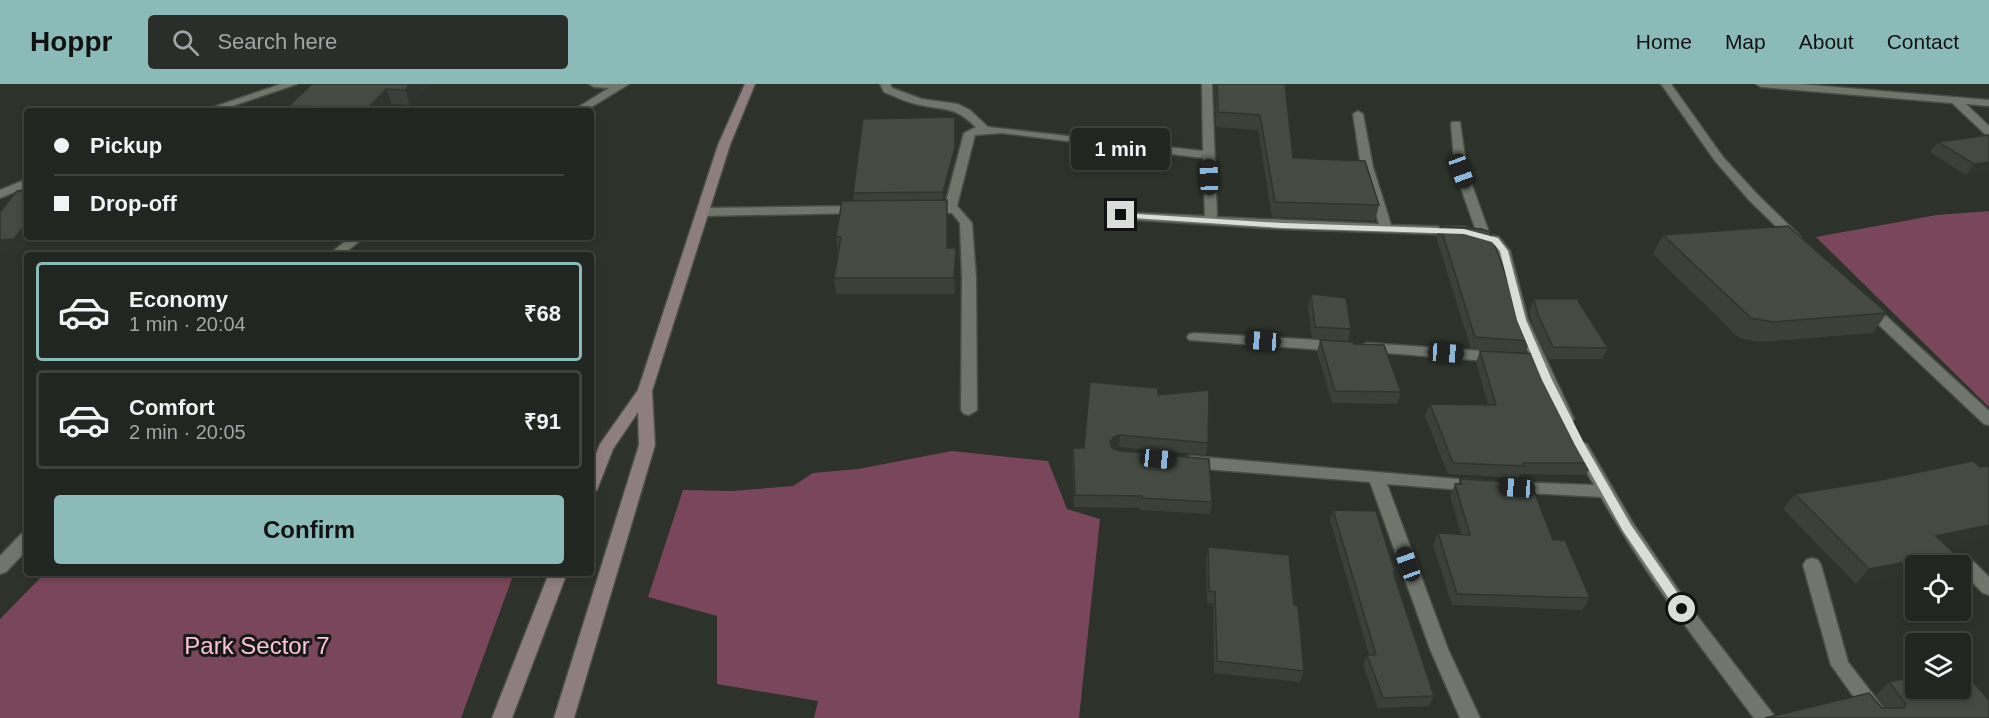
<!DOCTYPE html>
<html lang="en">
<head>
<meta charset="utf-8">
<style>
  :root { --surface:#222620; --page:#2a2e29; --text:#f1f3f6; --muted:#a2a5a5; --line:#3f433e; --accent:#8bbbb9 }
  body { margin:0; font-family:Arial,sans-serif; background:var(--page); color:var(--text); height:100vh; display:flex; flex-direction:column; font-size:22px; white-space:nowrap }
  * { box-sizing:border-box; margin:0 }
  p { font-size:20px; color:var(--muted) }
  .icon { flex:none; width:33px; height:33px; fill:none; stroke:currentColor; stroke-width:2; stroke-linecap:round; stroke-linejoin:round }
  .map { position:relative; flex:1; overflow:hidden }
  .sheet { position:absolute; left:24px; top:168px; width:570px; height:324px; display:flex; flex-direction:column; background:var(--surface); border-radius:6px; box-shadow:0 3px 9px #0003,0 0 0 2px var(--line) }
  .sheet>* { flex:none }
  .top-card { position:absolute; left:24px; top:24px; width:570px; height:132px; border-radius:6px; box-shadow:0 3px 9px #0003,0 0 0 2px var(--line); display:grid; align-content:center; height:132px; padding:0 30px; background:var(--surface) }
  .buttons { position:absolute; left:1905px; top:471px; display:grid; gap:12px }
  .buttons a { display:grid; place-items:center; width:66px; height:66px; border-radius:6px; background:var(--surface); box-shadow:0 3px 9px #0003,0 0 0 2px var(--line); font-size:30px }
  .end { position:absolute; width:27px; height:27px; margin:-14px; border:8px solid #daddd8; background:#111; box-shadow:0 0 0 3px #111 }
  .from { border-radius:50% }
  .bubble { position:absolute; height:42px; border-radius:6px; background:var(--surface); box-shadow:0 3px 9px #0003,0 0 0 2px var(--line); font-size:20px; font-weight:800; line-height:42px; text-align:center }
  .car { position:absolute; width:18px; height:36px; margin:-18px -9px; border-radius:8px; box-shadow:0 0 4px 2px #0007; background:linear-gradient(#222 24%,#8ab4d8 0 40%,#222 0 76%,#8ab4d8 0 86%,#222 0) }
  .top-card b { display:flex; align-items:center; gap:21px; height:57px; font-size:22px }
  .top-card b+b { border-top:2px solid var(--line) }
  .top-card i { width:15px; height:15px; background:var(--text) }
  ul { padding:10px 0 0; list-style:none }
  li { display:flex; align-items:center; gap:18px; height:99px; margin:0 12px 9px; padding:0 18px; border:3px solid var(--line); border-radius:6px }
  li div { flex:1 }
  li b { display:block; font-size:22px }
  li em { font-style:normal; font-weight:800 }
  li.selected { border-color:var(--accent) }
  li>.icon { width:54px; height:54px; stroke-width:1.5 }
  .cta { display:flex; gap:12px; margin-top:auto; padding:12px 30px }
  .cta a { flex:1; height:69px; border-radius:6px; background:var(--accent); color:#111; font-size:24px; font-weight:800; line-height:69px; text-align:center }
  header { display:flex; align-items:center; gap:36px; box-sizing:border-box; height:84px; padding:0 30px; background:var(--accent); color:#111 }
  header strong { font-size:28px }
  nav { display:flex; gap:33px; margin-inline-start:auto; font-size:21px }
  .search { width:420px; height:54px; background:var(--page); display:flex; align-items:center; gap:15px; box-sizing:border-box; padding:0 21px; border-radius:6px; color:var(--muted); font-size:22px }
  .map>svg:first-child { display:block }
  .green { fill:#7a465c }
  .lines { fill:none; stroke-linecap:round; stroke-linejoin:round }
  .street-casing { stroke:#484d45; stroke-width:3 }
  .secondary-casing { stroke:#484d45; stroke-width:3 }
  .street { fill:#70766c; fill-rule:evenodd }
  .secondary { fill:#8e7e7f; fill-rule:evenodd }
  .wall { fill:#3b4039 }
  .shaded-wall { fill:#30342e }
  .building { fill:#454b42; stroke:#30342e; stroke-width:1.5 }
  .route { fill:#daddd8 }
  .labels { text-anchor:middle; stroke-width:6; stroke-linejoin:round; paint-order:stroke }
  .near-park-label { font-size:24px; fill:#fbc3d9; stroke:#161915 }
</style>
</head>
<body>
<header>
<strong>Hoppr</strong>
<div class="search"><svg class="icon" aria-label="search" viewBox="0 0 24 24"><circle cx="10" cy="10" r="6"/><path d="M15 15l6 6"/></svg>Search here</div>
<nav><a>Home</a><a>Map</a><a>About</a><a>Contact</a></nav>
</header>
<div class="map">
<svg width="1989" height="634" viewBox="0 0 1989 634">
  <rect width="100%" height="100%" fill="#2d322a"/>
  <g class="green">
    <path d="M1989 127V323L1816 153 1937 131Z"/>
    <path d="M952 367 1048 377 1067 425 1100 435 1079 634H814L818 617 717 600V532L648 513 683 406 732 407 793 402 813 389 858 385Z"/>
    <path d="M45 489H514L461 634H0V535Z"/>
  </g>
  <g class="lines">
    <g class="street-casing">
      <g id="street">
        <path d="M281 0H297L218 27H202Z"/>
        <path d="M589 0H629L585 27H572L609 4 594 3Z"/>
        <path d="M880 0H890L892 4 922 15 958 20 970 26 988 43 1203 67 1202 0H1212L1217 133 1379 140 1361 83 1353 30 1358 27 1363 30 1373 83 1391 141 1464 143 1476 147 1455 87 1451 40 1452 38H1460L1467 87 1490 151 1499 153 1510 167 1528 236 1574 335 1571 339H1561L1558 335 1514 236 1498 168 1491 159 1463 151 1282 145 1121 135 1117 134V128L1205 132 1203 74 1002 49 975 51 957 122 972 139 976 194 977 326 969 331 964 330 961 326 962 194 960 139 952 129 927 128 921 124 927 120 945 121 964 49 976 43C953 22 949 27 920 21 908 19 896 13 884 8Z"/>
        <path d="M1661 0H1671L1723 73 1757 110 1801 153 1803 156 1801 159H1793L1749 116 1715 77Z"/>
        <path d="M1756 0H1799L1989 16V22L1966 20 1989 42V51L1985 50 1952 19 1761 3Z"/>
        <path d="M27 95V103L0 114V106Z"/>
        <path d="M858 122 864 126 862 129 702 132 696 128 702 124Z"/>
        <path d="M351 153H365L342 171H328Z"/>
        <path d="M1867 218 1872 219 1989 327V341L1984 340 1862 225 1860 222 1862 219Z"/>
        <path d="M1194 249 1337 257 1344 262 1337 267 1189 256 1187 253 1189 250Z"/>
        <path d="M1367 259 1499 268 1506 273 1499 278 1362 267 1360 264 1362 261Z"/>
        <path d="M1581 358 1587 360 1633 439 1688 520 1776 634H1754C1700 562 1645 491 1601 413L1508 408 1506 404 1508 400 1514 398 1594 401 1573 364 1575 360Z"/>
        <path d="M1191 372 1481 397 1483 401 1481 405 1475 407 1387 400 1448 565 1480 634H1460L1430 565 1370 398 1191 384 1185 382 1183 378 1185 374Z"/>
        <path d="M27 448V466L6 488 0 490V472L21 450Z"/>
        <path d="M1812 474 1818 476 1821 481 1848 578 1891 634H1869L1831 581 1803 481 1806 476Z"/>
        <path d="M1968 476 1974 478 1989 493V511L1983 509 1962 488V478Z"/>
      </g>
    </g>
    <g class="secondary-casing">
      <g id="secondary">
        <path d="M745 0H755L730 61 652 307 655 361 574 634H554L639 361 638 328 613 365 597 406 591 408V382L600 360 638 306 718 61Z"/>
        <path d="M549 489H567L512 634H492Z"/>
      </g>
    </g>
    <use href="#street" class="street"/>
    <use href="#secondary" class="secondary"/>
  </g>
  <g class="wall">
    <path d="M312 0H429L410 21 392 20 385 27H291L289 22Z"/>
    <path d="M1215 0H1285L1293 74 1379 121 1375 137 1272 133 1258 46 1216 43Z"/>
    <path d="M1938 58 1989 87 1966 91 1930 68Z"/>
    <path d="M955 74 944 116H947L948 164H956V180L955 210H836L834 194 838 169 836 153 854 117 853 109Z"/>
    <path d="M1440 142 1530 257 1525 269 1471 265 1436 153Z"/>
    <path d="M1663 151 1887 229 1873 249 1761 258 1739 254 1653 170Z"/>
    <path d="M1311 210 1351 245 1348 257 1312 255 1308 222Z"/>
    <path d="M1534 215 1608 264 1602 275H1548L1533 242 1529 227Z"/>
    <path d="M1320 256 1354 260 1401 308 1397 320 1332 319 1317 268Z"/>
    <path d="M1480 267 1557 319 1593 379 1586 391 1520 390 1519 394 1448 390 1425 332 1430 320 1488 321 1476 278Z"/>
    <path d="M1158 311 1208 359 1206 371 1119 363 1113 365 1212 418 1210 430 1140 426V424L1074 423 1072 376 1073 364H1084Z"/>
    <path d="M1460 395 1553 456 1590 514 1582 526 1452 521 1433 461 1438 449 1461 450 1450 412 1455 400H1458Z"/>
    <path d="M1795 410 1947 463 1954 469 1942 482H1916L1856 500 1783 425Z"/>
    <path d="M1333 426 1395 488 1394 491 1434 612 1429 622 1378 624 1363 581 1367 571H1369L1330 436Z"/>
    <path d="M1208 463 1294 521 1304 587 1300 598 1214 589 1213 520 1207 519 1206 475Z"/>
    <path d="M1968 593 1989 634 1882 624H1886L1876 611 1889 598Z"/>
  </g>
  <g class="shaded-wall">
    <path d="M410 0H429L410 21 405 6Z"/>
    <path d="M386 5 392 20 385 27H369L368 24Z"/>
    <path d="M955 33V74L943 119V108Z"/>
    <path d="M1989 78V87L1966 91 1974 80Z"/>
    <path d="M27 138V153H32L22 166 0 169V156Z"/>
    <path d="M956 164V180L955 210 954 194Z"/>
    <path d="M1120 351 1119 363 1112 365 1110 358 1114 353Z"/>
    <path d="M1989 441V453L1922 468 1936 452Z"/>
    <path d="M1954 469 1942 482H1916V489L1856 500 1869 485Z"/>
  </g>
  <g class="building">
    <path d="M312 0H410L405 6 386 5 368 24 289 22Z"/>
    <path d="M1217 0H1285L1293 74 1365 77 1379 121 1275 118 1260 31 1218 28Z"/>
    <path d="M955 33V63L943 108 853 109 863 35Z"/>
    <path d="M1989 51V78L1974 80 1938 58Z"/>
    <path d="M27 106V138L14 155 0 156V128L17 107Z"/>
    <path d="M947 116V164H956L954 194H834L841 153H836L842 117Z"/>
    <path d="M1440 142 1482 145 1490 148 1530 257 1475 253Z"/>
    <path d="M1788 142 1887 229 1773 238 1751 234 1663 151Z"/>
    <path d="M1311 210 1346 214 1351 245 1315 243Z"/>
    <path d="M1534 215H1577L1608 264 1553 263 1538 231Z"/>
    <path d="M1320 256 1353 258 1354 260 1384 261 1401 308 1335 307Z"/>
    <path d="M1480 267 1537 270 1557 319H1560L1593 379H1523L1524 382 1453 379 1430 320 1496 321Z"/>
    <path d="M1090 298 1158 304V311L1209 306 1208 359 1120 351 1114 353 1110 358 1112 364 1120 367 1209 375 1212 418 1142 414V412L1075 411 1073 364H1084Z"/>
    <path d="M1973 377 1980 383 1989 382V441L1936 452 1954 469 1869 485 1795 410 1876 397Z"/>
    <path d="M1460 395 1531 399 1553 456H1565L1590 514 1457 510 1438 449 1470 451 1455 400H1462Z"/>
    <path d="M1333 426 1376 427 1395 488H1393L1434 612 1383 614 1367 571H1376Z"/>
    <path d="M1208 463 1289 471 1294 521 1298 522 1304 587 1217 577 1215 508 1209 507Z"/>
    <path d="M1960 583H1962L1969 589 1968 593 1989 616V634H1765L1869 609 1882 624H1904L1906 620 1889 598 1916 592V604H1960Z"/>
  </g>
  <path class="route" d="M1121 129 1282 139 1464 145 1498 154 1508 167 1526 236 1552 296 1585 361 1631 441 1686 521V528H1678L1623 447 1575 361 1542 296 1517 236 1500 167 1492 158 1464 150 1282 144 1118 133 1117 131Z"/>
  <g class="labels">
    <g class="near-park-label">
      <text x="257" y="570">Park Sector 7</text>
    </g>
  </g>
</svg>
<div class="buttons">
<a><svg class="icon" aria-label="locate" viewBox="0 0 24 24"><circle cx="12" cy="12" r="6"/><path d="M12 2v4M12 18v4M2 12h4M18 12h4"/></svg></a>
<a><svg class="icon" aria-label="layers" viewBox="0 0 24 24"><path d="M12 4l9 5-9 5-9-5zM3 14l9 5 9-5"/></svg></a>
</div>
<i class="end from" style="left:1682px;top:525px"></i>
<i class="end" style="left:1121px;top:131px"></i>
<div class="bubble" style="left:1071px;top:44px;width:99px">1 min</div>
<i class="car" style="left:1461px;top:87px;rotate:160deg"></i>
<i class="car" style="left:1209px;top:93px;rotate:358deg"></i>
<i class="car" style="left:1263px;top:257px;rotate:274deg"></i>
<i class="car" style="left:1446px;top:269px;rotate:94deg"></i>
<i class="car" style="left:1158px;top:375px;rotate:96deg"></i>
<i class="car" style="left:1517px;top:404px;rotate:274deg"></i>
<i class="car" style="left:1408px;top:480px;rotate:340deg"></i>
<div class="top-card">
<b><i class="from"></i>Pickup</b>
<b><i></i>Drop-off</b>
</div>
<section class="sheet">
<ul>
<li class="selected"><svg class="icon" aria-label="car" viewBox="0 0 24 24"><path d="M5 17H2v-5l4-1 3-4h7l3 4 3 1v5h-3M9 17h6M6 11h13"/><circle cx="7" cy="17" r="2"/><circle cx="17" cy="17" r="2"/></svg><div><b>Economy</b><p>1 min · 20:04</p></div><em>₹68</em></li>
<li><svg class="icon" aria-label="car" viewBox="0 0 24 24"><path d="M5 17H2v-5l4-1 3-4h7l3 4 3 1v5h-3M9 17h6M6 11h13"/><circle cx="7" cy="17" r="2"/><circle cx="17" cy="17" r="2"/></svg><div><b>Comfort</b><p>2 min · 20:05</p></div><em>₹91</em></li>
</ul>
<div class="cta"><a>Confirm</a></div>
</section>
</div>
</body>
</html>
